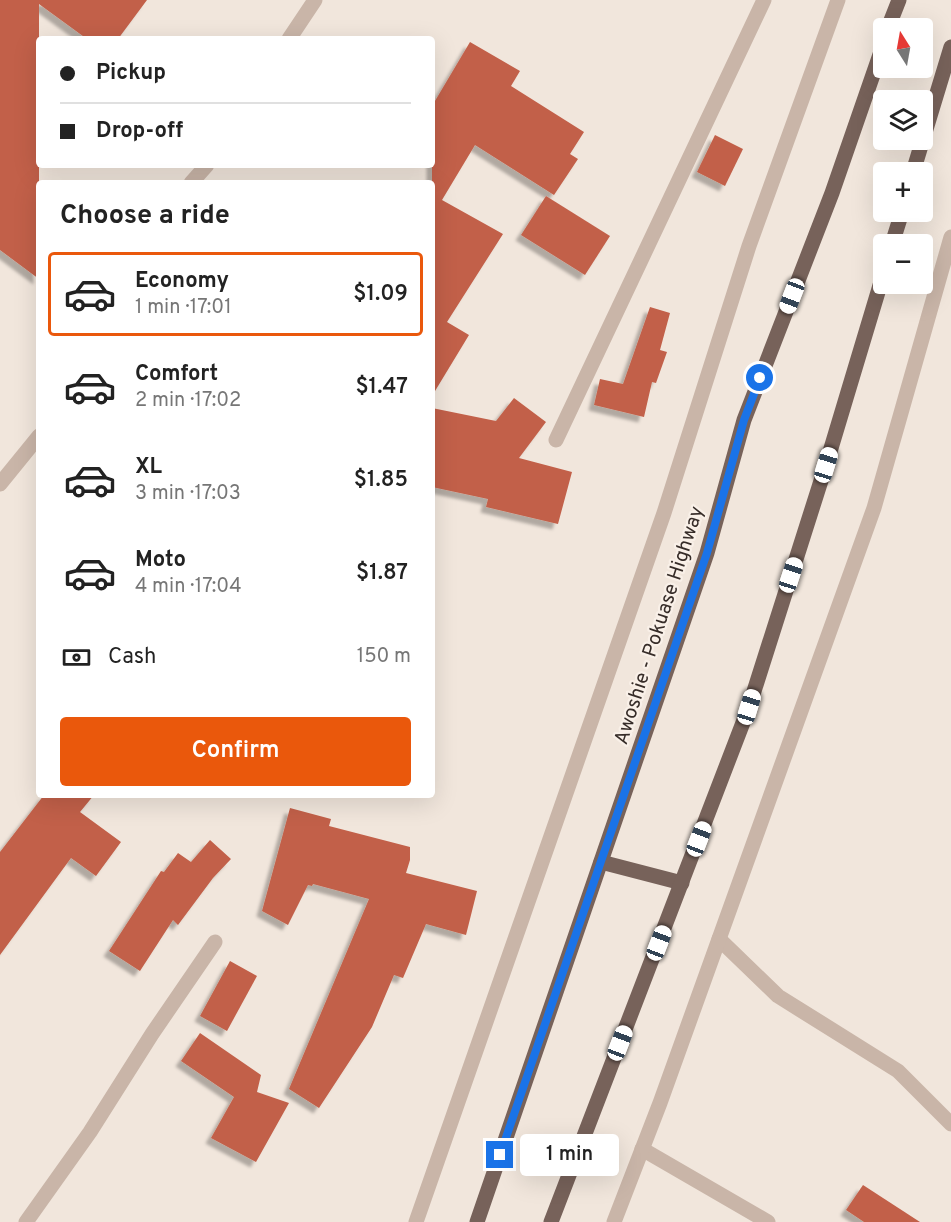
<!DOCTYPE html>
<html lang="en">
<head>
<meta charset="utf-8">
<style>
  :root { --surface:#fff; --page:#f6f6f6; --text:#222; --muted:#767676; --line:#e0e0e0; --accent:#ea580c }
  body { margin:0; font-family:Overpass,sans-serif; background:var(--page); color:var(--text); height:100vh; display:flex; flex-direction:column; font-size:22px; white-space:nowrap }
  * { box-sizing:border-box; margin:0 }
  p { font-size:20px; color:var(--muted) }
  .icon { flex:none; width:33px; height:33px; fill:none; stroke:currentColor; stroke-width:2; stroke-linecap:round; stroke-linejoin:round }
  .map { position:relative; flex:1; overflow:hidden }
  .drawer { position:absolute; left:36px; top:180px; width:399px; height:618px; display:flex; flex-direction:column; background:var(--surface); border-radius:6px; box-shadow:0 6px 24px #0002 }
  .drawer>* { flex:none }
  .top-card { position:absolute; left:36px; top:36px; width:399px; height:132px; border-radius:6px; box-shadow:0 6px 24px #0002; display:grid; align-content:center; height:132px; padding:0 24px; background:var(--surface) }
  .needle { width:39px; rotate:349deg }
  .fabs { position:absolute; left:873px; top:18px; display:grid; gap:12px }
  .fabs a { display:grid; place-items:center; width:60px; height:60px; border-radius:6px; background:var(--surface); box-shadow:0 6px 24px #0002; font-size:30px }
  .end { position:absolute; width:27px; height:27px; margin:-14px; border:8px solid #1a73e8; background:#fff; box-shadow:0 0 0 3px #fff }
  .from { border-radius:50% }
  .bubble { position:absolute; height:42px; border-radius:6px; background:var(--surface); box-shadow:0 6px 24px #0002; font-size:20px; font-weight:600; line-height:42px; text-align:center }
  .car { position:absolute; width:18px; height:36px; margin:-18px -9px; border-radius:8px; box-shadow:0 0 4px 2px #0007; background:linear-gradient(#fff 24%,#345 0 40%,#fff 0 76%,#345 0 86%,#fff 0) }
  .top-card b { display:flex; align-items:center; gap:21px; height:57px; font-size:22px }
  .top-card b+b { border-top:2px solid var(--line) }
  .top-card i { width:15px; height:15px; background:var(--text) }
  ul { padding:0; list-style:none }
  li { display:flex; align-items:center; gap:18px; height:84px; margin:0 12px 9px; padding:0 12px; border:3px solid transparent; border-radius:6px }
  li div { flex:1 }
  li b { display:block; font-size:22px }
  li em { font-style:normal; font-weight:600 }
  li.selected { border-color:var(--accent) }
  li>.icon { width:54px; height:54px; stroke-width:1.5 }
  h2 { padding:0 24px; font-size:27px; line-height:72px }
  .pay { display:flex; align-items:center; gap:15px; height:66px; padding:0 24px; font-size:22px }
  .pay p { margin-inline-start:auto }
  .button { display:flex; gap:12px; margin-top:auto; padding:12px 24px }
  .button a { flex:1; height:69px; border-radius:6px; background:var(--accent); color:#fff; font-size:24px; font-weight:600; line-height:69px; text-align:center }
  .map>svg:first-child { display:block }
  .building { fill:#c26049; filter:url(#shadow) }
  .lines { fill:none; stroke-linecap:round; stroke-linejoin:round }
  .minor { stroke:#c9b5a8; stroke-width:15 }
  .major { stroke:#77625a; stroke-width:15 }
  .route { stroke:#1a73e8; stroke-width:8 }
  .labels { text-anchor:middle; stroke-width:4.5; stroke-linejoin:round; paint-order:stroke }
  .street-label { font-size:20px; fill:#362c28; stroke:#f9f0e8 }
</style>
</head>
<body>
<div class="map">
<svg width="951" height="1222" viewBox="0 0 951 1222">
  <defs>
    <filter id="shadow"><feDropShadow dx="-5.5" dy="5.5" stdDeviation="1.5" flood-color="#0004"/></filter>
  </defs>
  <rect width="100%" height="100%" fill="#f1e6dc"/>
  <g class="building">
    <path d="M0 0H147L118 39H87L39 4V279L0 250Z"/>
    <path d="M470 42 520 71 511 86 584 132 570 154 578 159 554 195 475 145 442 200 503 234 447 322 469 335 432 396V106Z"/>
    <path d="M715 135 743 149 725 186 697 172Z"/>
    <path d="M546 196 610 236 585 275 521 235Z"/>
    <path d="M650 307 670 313 660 350 667 352 656 383 652 382 644 417 594 405 600 379 623 384Z"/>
    <path d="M514 398 546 422 519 458 572 472 558 524 486 507 488 499 432 487V408L496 421Z"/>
    <path d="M44 795H94L80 812 121 842 96 876 71 858 0 955V852Z"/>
    <path d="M290 808 331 819 329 826 410 847V860L406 873 477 891 466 935 426 924 403 978 394 975 372 1027 319 1108 289 1089 369 899 313 884 312 886 308 885 288 925 262 911Z"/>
    <path d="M210 840 231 859 213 878 178 925 173 920 140 971 109 951 161 871 164 872 178 853 191 862Z"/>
    <path d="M230 961 257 976 227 1031 200 1016Z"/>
    <path d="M200 1033 261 1075 257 1092 289 1103 256 1162 211 1138 234 1097 181 1061Z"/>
    <path d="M863 1185 920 1222H864L846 1210Z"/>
  </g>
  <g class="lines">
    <g class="minor">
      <path d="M289 39 315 0"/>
      <path d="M191 183 207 165"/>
      <path d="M556 440 764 0"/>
      <path d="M0 484 39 436"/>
      <path d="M719 939 778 996 898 1071 951 1124"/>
      <path d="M642 1149 768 1222"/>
      <path d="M26 1222 90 1132 152 1034 215 942"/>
      <path d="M416 1222 664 513 749 246 838 0"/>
      <path d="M614 1222 660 1103 874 508 951 237"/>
    </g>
    <g class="major">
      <path d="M888 28 899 0"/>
      <path d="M913 172 951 47"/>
      <path d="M892 244 902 212"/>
      <path d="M601 862 682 883"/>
      <path d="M477 1222 707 553 744 420 832 193 884 43"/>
      <path d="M551 1222 749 707 826 465 884 272"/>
    </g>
  </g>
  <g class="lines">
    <path class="route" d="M500 1155 707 553 744 420 760 378"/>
  </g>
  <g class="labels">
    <g class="street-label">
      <text transform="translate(658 625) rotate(-72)" y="7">Awoshie - Pokuase Highway</text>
    </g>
  </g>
</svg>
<div class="fabs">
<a><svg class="needle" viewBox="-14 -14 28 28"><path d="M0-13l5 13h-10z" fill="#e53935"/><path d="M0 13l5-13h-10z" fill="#767676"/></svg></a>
<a><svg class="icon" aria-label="layers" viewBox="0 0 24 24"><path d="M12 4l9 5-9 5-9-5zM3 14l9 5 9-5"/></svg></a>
<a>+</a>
<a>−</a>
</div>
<i class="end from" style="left:760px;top:378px"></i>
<i class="end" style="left:500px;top:1155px"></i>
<div class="bubble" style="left:520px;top:1134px;width:99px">1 min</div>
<i class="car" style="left:792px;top:296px;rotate:201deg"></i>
<i class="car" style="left:826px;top:465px;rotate:17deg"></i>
<i class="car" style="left:791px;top:575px;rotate:18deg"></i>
<i class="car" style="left:749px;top:707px;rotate:17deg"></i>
<i class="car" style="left:699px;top:839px;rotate:21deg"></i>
<i class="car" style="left:659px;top:943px;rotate:21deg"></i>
<i class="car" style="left:620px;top:1043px;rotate:21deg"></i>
<div class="top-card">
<b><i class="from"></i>Pickup</b>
<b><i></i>Drop-off</b>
</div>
<section class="drawer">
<h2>Choose a ride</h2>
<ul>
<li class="selected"><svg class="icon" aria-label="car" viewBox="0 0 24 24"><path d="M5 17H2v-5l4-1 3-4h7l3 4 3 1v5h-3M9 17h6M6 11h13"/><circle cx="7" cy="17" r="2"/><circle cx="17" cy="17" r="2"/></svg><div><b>Economy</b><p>1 min · 17:01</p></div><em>$1.09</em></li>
<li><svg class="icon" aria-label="car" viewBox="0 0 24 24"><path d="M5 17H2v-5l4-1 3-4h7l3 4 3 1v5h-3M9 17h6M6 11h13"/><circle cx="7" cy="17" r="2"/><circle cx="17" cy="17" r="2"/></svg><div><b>Comfort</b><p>2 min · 17:02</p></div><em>$1.47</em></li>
<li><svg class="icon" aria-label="car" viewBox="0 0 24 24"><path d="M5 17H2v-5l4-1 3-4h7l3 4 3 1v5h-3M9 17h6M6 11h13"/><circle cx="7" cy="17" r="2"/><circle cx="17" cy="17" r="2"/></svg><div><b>XL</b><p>3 min · 17:03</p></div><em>$1.85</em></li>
<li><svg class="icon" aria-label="car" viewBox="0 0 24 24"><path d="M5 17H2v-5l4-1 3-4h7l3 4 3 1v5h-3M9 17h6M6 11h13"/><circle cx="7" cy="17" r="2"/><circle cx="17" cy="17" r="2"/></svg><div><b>Moto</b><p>4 min · 17:04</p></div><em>$1.87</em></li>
</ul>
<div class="pay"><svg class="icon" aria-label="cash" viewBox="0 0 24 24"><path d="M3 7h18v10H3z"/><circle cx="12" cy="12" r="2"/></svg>Cash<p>150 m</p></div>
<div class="button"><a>Confirm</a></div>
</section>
</div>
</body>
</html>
